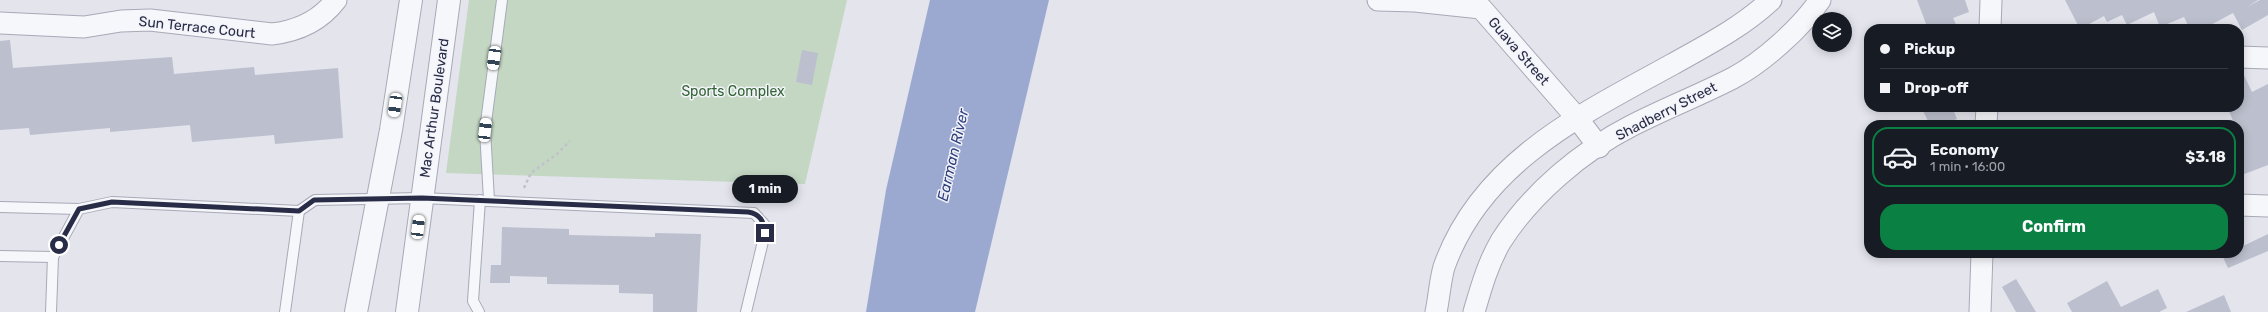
<!DOCTYPE html>
<html lang="en">
<head>
<meta charset="utf-8">
<style>
  :root { --surface:#171b24; --page:#242831; --text:#f1f3f6; --muted:#9ea1a6; --line:#363941; --accent:#0b8043 }
  body { margin:0; font-family:Rubik,sans-serif; background:var(--page); color:var(--text); height:100vh; display:flex; flex-direction:column; font-size:15px; white-space:nowrap }
  * { box-sizing:border-box; margin:0 }
  p { font-size:13px; color:var(--muted) }
  .icon { flex:none; width:22px; height:22px; fill:none; stroke:currentColor; stroke-width:2; stroke-linecap:round; stroke-linejoin:round }
  .map { position:relative; flex:1; overflow:hidden }
  .panel { position:absolute; left:1864px; top:120px; width:380px; height:138px; display:flex; flex-direction:column; background:var(--surface); border-radius:16px; box-shadow:0 2px 10px #0003 }
  .panel>* { flex:none }
  .banner { position:absolute; left:1864px; top:24px; width:380px; height:88px; border-radius:16px; box-shadow:0 2px 10px #0003; display:grid; align-content:center; height:88px; padding:0 16px; background:var(--surface) }
  .tools { position:absolute; left:1812px; top:12px; display:grid; gap:8px }
  .tools a { display:grid; place-items:center; width:40px; height:40px; border-radius:50%; background:var(--surface); box-shadow:0 2px 10px #0003; font-size:20px }
  .end { position:absolute; width:18px; height:18px; margin:-9px; border:5px solid #282c47; background:#fff; box-shadow:0 0 0 2px #fff }
  .from { border-radius:50% }
  .bubble { position:absolute; height:28px; border-radius:14px; background:var(--surface); box-shadow:0 2px 10px #0003; font-size:13px; font-weight:700; line-height:28px; text-align:center }
  .car { position:absolute; width:12px; height:24px; margin:-12px -6px; border-radius:5px; box-shadow:0 0 3px 1px #0007; background:linear-gradient(#fff 24%,#345 0 40%,#fff 0 76%,#345 0 86%,#fff 0) }
  .banner b { display:flex; align-items:center; gap:14px; height:38px; font-size:15px }
  .banner b+b { border-top:1px solid var(--line) }
  .banner i { width:10px; height:10px; background:var(--text) }
  ul { padding:7px 0 0; list-style:none }
  li { display:flex; align-items:center; gap:12px; height:60px; margin:0 8px 6px; padding:0 8px; border:2px solid transparent; border-radius:16px }
  li div { flex:1 }
  li b { display:block; font-size:15px }
  li em { font-style:normal; font-weight:700 }
  li.selected { border-color:var(--accent) }
  li>.icon { width:36px; height:36px; stroke-width:1.5 }
  .primary-button { display:flex; gap:8px; margin-top:auto; padding:8px 16px }
  .primary-button a { flex:1; height:46px; border-radius:16px; background:var(--accent); color:#fff; font-size:16px; font-weight:700; line-height:46px; text-align:center }
  .map>svg:first-child { display:block }
  .green { fill:#c3d7c3 }
  .water { fill:#9ba8d0 }
  .building { fill:#bcbfcd }
  .lines { fill:none; stroke-linecap:round; stroke-linejoin:round }
  .service-casing { stroke:#a7a9b7; stroke-width:12 }
  .minor-casing { stroke:#a7a9b7; stroke-width:23 }
  .tertiary-casing { stroke:#a7a9b7; stroke-width:24 }
  .path { stroke:#c0c2cb; stroke-width:2.5; stroke-dasharray:3 3; stroke-linecap:butt }
  .service { stroke:#f6f7fa; stroke-width:10 }
  .minor { stroke:#f6f7fa; stroke-width:21 }
  .tertiary { stroke:#f6f7fa; stroke-width:22 }
  .route { stroke:#282c47; stroke-width:5 }
  .labels { text-anchor:middle; stroke-width:3; stroke-linejoin:round; paint-order:stroke }
  .street-label { font-size:14px; fill:#282c47; stroke:#f3f4f9 }
  .park-label { font-size:14px; fill:#346436; stroke:#f3f4f9 }
  .water-label { font-size:15px; font-style:italic; fill:#2e3f7f; stroke:#f3f4f9 }
</style>
</head>
<body>
<div class="map">
<svg width="2268" height="312" viewBox="0 0 2268 312">
  <rect width="100%" height="100%" fill="#e3e4ec"/>
  <path class="green" d="M469 0H847L805 184 446 173Z"/>
  <path class="water" d="M930 0H1049L975 312H866L886 190Z"/>
  <g class="building">
    <path d="M1917 0H1965L1969 12 1953 18 1958 29H1928Z"/>
    <path d="M2065 0H2258L2247 7 2260 0H2268V15L2242 30 2233 13 2203 29H2190L2184 17 2160 27 2154 12 2127 25 2122 15 2107 22 2104 16 2080 29Z"/>
    <path d="M10 40 13 68 172 57 174 74 254 67 255 75 338 68 343 138 275 144 274 135 192 142 190 125 110 132V128L30 135 29 128 0 130V41Z"/>
    <path d="M802 50 818 53 812 85 796 82Z"/>
    <path d="M2239 69H2241L2252 92 2268 84V165L2239 176V125H2235L2227 107H2239Z"/>
    <path d="M1921 107H1952L1957 119 1941 125H1930Z"/>
    <path d="M502 227 569 229V235L655 237V233L701 234 697 312H653V294L619 293V285L547 284V277L510 276V283H490L491 265H501Z"/>
    <path d="M2268 234V251L2228 268 2221 253H2239V248Z"/>
    <path d="M2016 279 2036 312H2016L2002 287Z"/>
    <path d="M2107 281 2121 307 2158 289 2167 308 2159 312H2072L2067 303Z"/>
    <path d="M2224 295 2231 312H2186Z"/>
  </g>
  <g class="lines">
    <g class="service-casing">
      <g id="service">
        <path d="M489 200 485 130 502 0"/>
        <path d="M0 207 79 209"/>
        <path d="M0 256 53 257"/>
        <path d="M51 312 53 257 79 209 112 202 299 211 315 200 422 198 754 213 764 224 765 233 746 312"/>
        <path d="M285 312 299 211"/>
        <path d="M479 312 473 301 480 200"/>
      </g>
    </g>
    <g class="minor-casing">
      <g id="minor">
        <path d="M1378 0 1415 1 1481 8 1577 118 1599 147"/>
        <path d="M0 23 84 27 121 21 150 20 272 34C298 31 320 21 336 0"/>
        <path d="M1990 29 1991 0"/>
        <path d="M2239 57 2268 58"/>
        <path d="M1986 125 1987 107"/>
        <path d="M2239 205 2268 206"/>
        <path d="M1436 312C1439 298 1440 281 1444 267 1481 162 1582 114 1673 64 1707 45 1742 27 1771 0"/>
        <path d="M1474 312C1481 288 1488 263 1501 241 1531 194 1582 151 1631 126 1664 109 1700 95 1733 78 1763 62 1801 28 1820 0"/>
        <path d="M1980 312 1982 253"/>
      </g>
    </g>
    <g class="tertiary-casing">
      <g id="tertiary">
        <path d="M356 312 391 130 411 0"/>
        <path d="M407 312 449 0"/>
      </g>
    </g>
    <path class="path" d="M524 188 531 173 557 154 570 141"/>
    <use href="#service" class="service"/>
    <use href="#minor" class="minor"/>
    <use href="#tertiary" class="tertiary"/>
  </g>
  <g class="lines">
    <path class="route" d="M59 245 79 209 112 202 299 211 314 200 422 198 748 212C760 214 764 221 765 233"/>
  </g>
  <g class="labels">
    <g class="street-label">
      <text transform="translate(197 27) rotate(6)" y="5">Sun Terrace Court</text>
      <text transform="translate(1519 51) rotate(49)" y="5">Guava Street</text>
      <text transform="translate(434 108) rotate(-82)" y="5">Mac Arthur Boulevard</text>
      <text transform="translate(1666 111) rotate(-27)" y="5">Shadberry Street</text>
    </g>
    <g class="park-label">
      <text x="733" y="96">Sports Complex</text>
    </g>
    <g class="water-label">
      <text transform="translate(953 155) rotate(-77)" y="5">Earman River</text>
    </g>
  </g>
</svg>
<div class="tools">
<a><svg class="icon" aria-label="layers" viewBox="0 0 24 24"><path d="M12 4l9 5-9 5-9-5zM3 14l9 5 9-5"/></svg></a>
</div>
<i class="end from" style="left:59px;top:245px"></i>
<i class="end" style="left:765px;top:233px"></i>
<div class="bubble" style="left:732px;top:175px;width:66px">1 min</div>
<i class="car" style="left:494px;top:58px;rotate:188deg"></i>
<i class="car" style="left:395px;top:105px;rotate:188deg"></i>
<i class="car" style="left:485px;top:130px;rotate:7deg"></i>
<i class="car" style="left:418px;top:227px;rotate:7deg"></i>
<div class="banner">
<b><i class="from"></i>Pickup</b>
<b><i></i>Drop-off</b>
</div>
<section class="panel">
<ul>
<li class="selected"><svg class="icon" aria-label="car" viewBox="0 0 24 24"><path d="M5 17H2v-5l4-1 3-4h7l3 4 3 1v5h-3M9 17h6M6 11h13"/><circle cx="7" cy="17" r="2"/><circle cx="17" cy="17" r="2"/></svg><div><b>Economy</b><p>1 min · 16:00</p></div><em>$3.18</em></li>
</ul>
<div class="primary-button"><a>Confirm</a></div>
</section>
</div>
</body>
</html>
